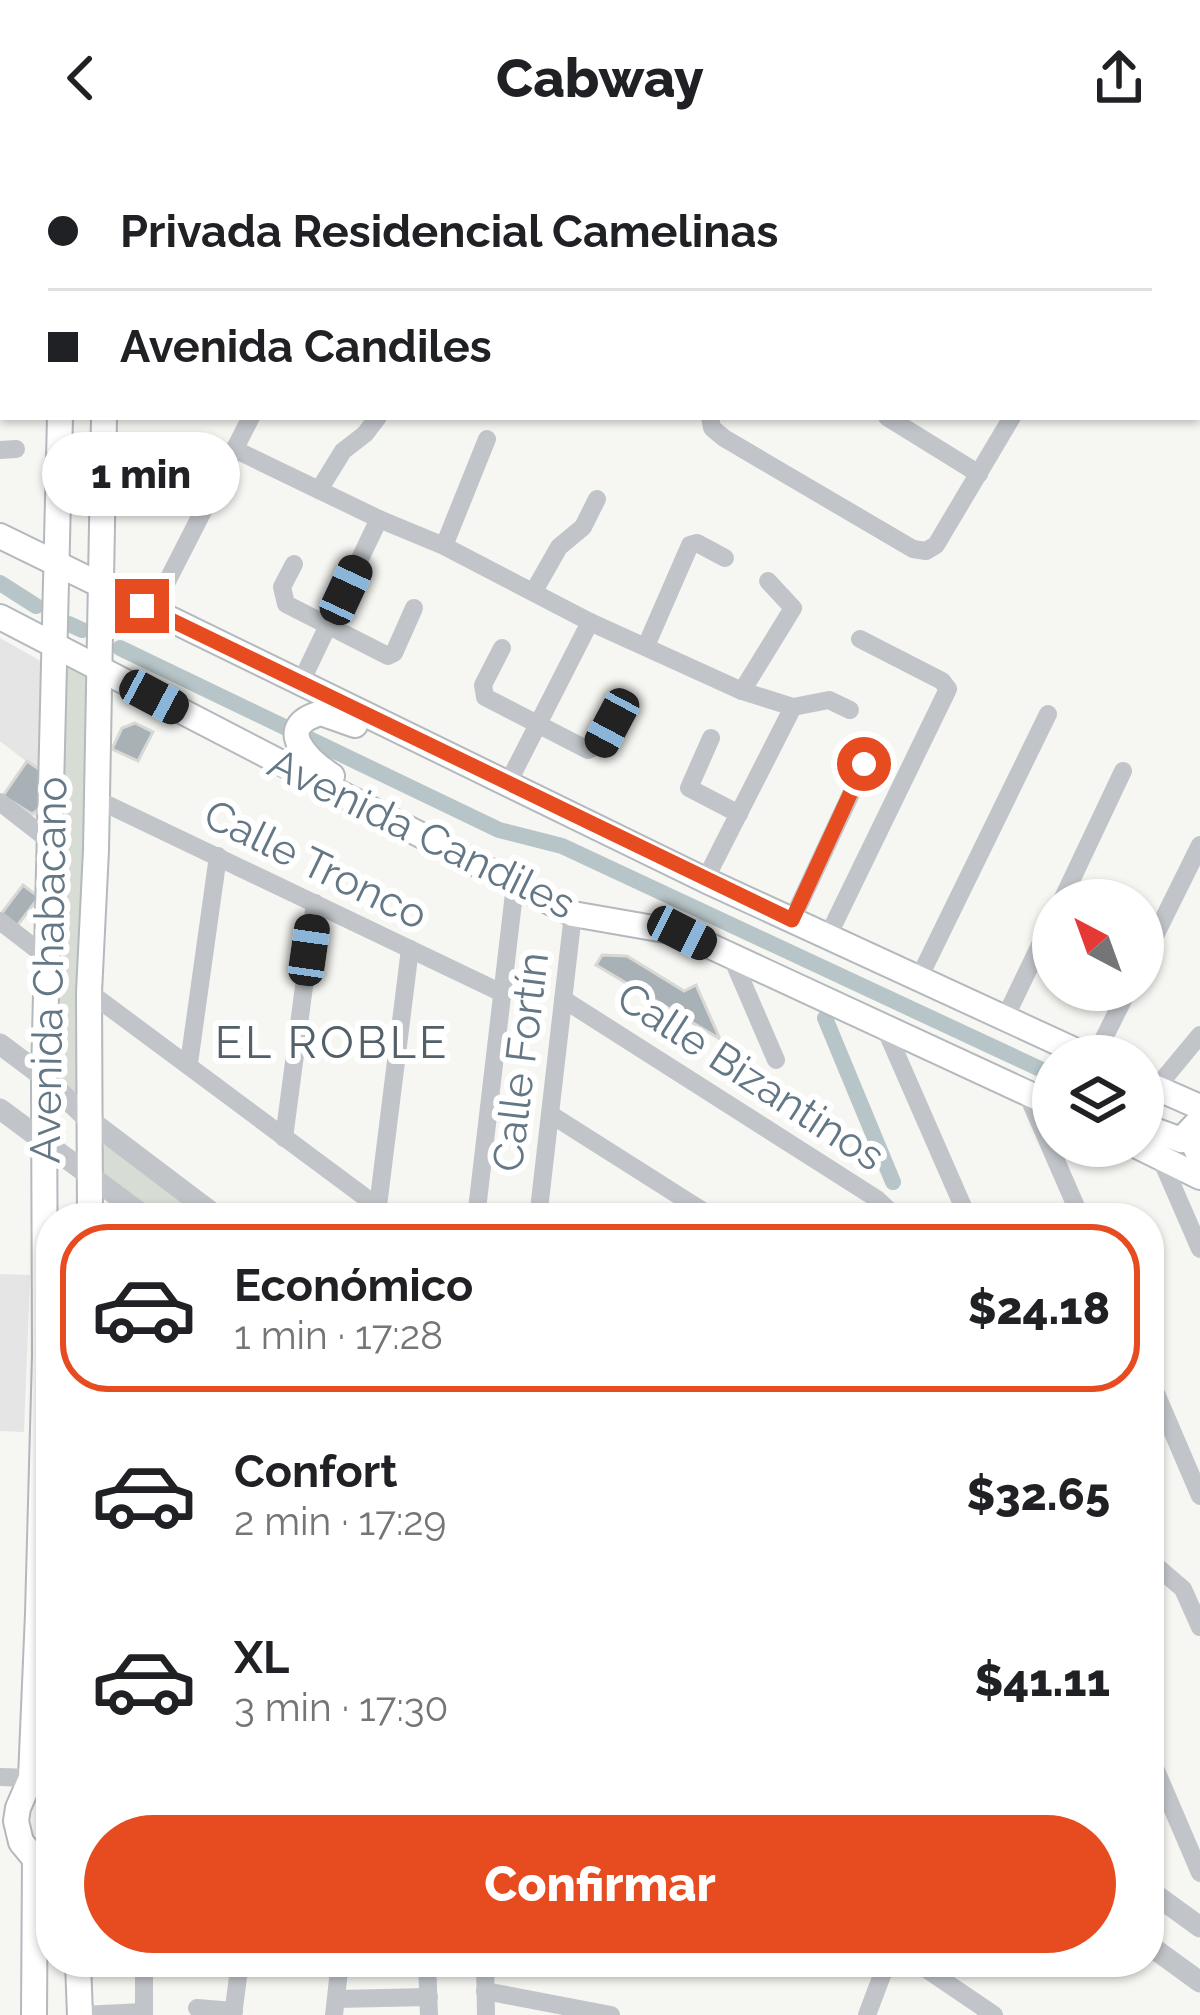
<!DOCTYPE html>
<html lang="es">
<head>
<meta charset="utf-8">
<style>
  :root { --surface:#fff; --page:#f6f6f6; --text:#202124; --muted:#757577; --line:#e0e0e0; --accent:#e74c21 }
  body { margin:0; font-family:Raleway,sans-serif; background:var(--page); color:var(--text); height:100vh; display:flex; flex-direction:column; font-size:45px; white-space:nowrap }
  * { box-sizing:border-box; margin:0 }
  p { font-size:39px; color:var(--muted) }
  .icon { flex:none; width:66px; height:66px; fill:none; stroke:currentColor; stroke-width:2; stroke-linecap:round; stroke-linejoin:round }
  .map { position:relative; flex:1; overflow:hidden }
  .panel { position:absolute; left:36px; top:1047px; width:1128px; height:774px; display:flex; flex-direction:column; background:var(--surface); border-radius:48px; box-shadow:0 3px 9px #0004 }
  .panel>* { flex:none }
  .banner { position:absolute; left:0px; top:0px; width:1200px; height:264px; box-shadow:0 3px 9px #0004; display:grid; align-content:center; height:264px; padding:0 48px; background:var(--surface) }
  .needle { width:78px; rotate:319deg }
  .fabs { position:absolute; left:1032px; top:723px; display:grid; gap:24px }
  .fabs a { display:grid; place-items:center; width:132px; height:132px; border-radius:50%; background:var(--surface); box-shadow:0 3px 9px #0004; font-size:60px }
  .end { position:absolute; width:54px; height:54px; margin:-27px; border:15px solid #e74c21; background:#fff; box-shadow:0 0 0 6px #fff }
  .from { border-radius:50% }
  .bubble { position:absolute; height:84px; border-radius:42px; background:var(--surface); box-shadow:0 3px 9px #0004; font-size:39px; font-weight:800; line-height:84px; text-align:center }
  .car { position:absolute; width:36px; height:72px; margin:-36px -18px; border-radius:15px; box-shadow:0 0 9px 3px #0007; background:linear-gradient(#222 24%,#8ab4d8 0 40%,#222 0 76%,#8ab4d8 0 86%,#222 0) }
  .banner b { display:flex; align-items:center; gap:42px; height:114px; font-size:45px }
  .banner b+b { border-top:3px solid var(--line) }
  .banner i { width:30px; height:30px; background:var(--text) }
  ul { padding:21px 0 0; list-style:none }
  li { display:flex; align-items:center; gap:36px; height:168px; margin:0 24px 18px; padding:0 24px; border:6px solid transparent; border-radius:48px }
  li div { flex:1 }
  li b { display:block; font-size:45px }
  li em { font-style:normal; font-weight:800 }
  li.current { border-color:var(--accent) }
  li>.icon { width:108px; height:108px; stroke-width:1.5 }
  .primary-button { display:flex; gap:24px; margin-top:auto; padding:24px 48px }
  .primary-button a { flex:1; height:138px; border-radius:72px; background:var(--accent); color:#fff; font-size:48px; font-weight:800; line-height:138px; text-align:center }
  header { display:flex; justify-content:space-between; align-items:center; height:156px; padding:0 48px; background:var(--surface); font-size:54px; font-weight:800 }
  .map>svg:first-child { display:block }
  .built { fill:#e4e5e4 }
  .green { fill:#d7ddd4 }
  .lines { fill:none; stroke-linecap:round; stroke-linejoin:round }
  .canal { stroke:#b7c5c8; stroke-width:16 }
  .building { fill:#a8b1b6; stroke:#d8d8d5; stroke-width:3 }
  .secondary-casing { stroke:#b3b9bd; stroke-width:28 }
  .minor { stroke:#c1c5c9; stroke-width:18 }
  .tertiary { stroke:#c1c5c9; stroke-width:21 }
  .secondary { stroke:#fff; stroke-width:24 }
  .route { stroke:#e74c21; stroke-width:15 }
  .labels { text-anchor:middle; stroke-width:12; stroke-linejoin:round; paint-order:stroke }
  .street-label { font-size:42px; fill:#647785; stroke:#fff }
  .neighbourhood-label { font-size:45px; letter-spacing:3px; fill:#526069; stroke:#fff }
</style>
</head>
<body>
<header><svg class="icon" aria-label="back" viewBox="0 0 24 24"><path d="M15 5l-7 7 7 7"/></svg>Cabway<svg class="icon" aria-label="share" viewBox="0 0 24 24"><path d="M12 15V3M7 8l5-5 5 5M5 13v7h14v-7"/></svg></header>
<div class="map">
<svg width="1200" height="1859" viewBox="0 0 1200 1859">
  <rect width="100%" height="100%" fill="#f6f6f3"/>
  <g class="built">
    <path d="M0 482 46 508 42 660 37 662 3 640 27 606 0 585Z"/>
    <path d="M0 1118 30 1119 24 1276 0 1275Z"/>
  </g>
  <g class="green">
    <path d="M60 502 93 517 82 950 48 919Z"/>
    <path d="M105 988 204 1062H166L95 1014Z"/>
  </g>
  <g class="lines">
    <g class="canal">
      <path d="M0 427 36 450"/>
      <path d="M69 468 82 474"/>
      <path d="M120 492 499 674 562 690 1053 919"/>
      <path d="M825 862 893 1026"/>
    </g>
  </g>
  <g class="building">
    <path d="M135 567 153 576 138 605 112 593 122 572Z"/>
    <path d="M27 605 43 616 41 652 32 658 3 640Z"/>
    <path d="M23 729 39 741 17 770 1 758Z"/>
    <path d="M602 799 627 800 684 835 696 829 720 883 596 809Z"/>
  </g>
  <g class="lines">
    <g class="secondary-casing">
      <g id="secondary">
        <path d="M64 3V0"/>
        <path d="M108 3V0"/>
        <path d="M0 380 705 724 1087 900"/>
        <path d="M0 461 573 758 682 777 1053 949"/>
        <path d="M332 620C308 604 272 571 321 557L355 569"/>
        <path d="M1143 926 1200 951"/>
        <path d="M1143 970 1181 984 1200 964"/>
        <path d="M1200 973 1195 991 1200 1001"/>
        <path d="M1137 990 1200 1021"/>
        <path d="M90 1062 89 836 96 694 104 261"/>
        <path d="M78 1806 80 1859"/>
        <path d="M34 1859 35 1703 21 1686 16 1665 18 1652 31 1622 38 1458 45 1199 44 921 60 261"/>
      </g>
    </g>
    <g class="minor">
      <path d="M838 0 843 3"/>
      <path d="M1023 0 1027 3"/>
      <path d="M219 3V0"/>
      <path d="M1050 3 1052 0"/>
      <path d="M1165 3 1166 0"/>
      <path d="M0 149H2"/>
      <path d="M710 261 712 272 724 282 913 393 926 395 936 389 1012 261"/>
      <path d="M887 261 979 318"/>
      <path d="M234 293 379 363 444 390 590 466 742 535 793 551"/>
      <path d="M0 294 16 293"/>
      <path d="M319 334 343 295 365 278 378 261"/>
      <path d="M444 390 487 283"/>
      <path d="M294 408 282 431 286 448 388 500 394 497 414 452"/>
      <path d="M534 435 559 391 583 371 597 343"/>
      <path d="M152 455 251 261"/>
      <path d="M646 490 690 389 697 387 725 402"/>
      <path d="M502 492 483 529 485 541 588 594 600 589 623 546"/>
      <path d="M301 526 379 363"/>
      <path d="M742 535 793 452 768 425"/>
      <path d="M793 551 829 544 850 554"/>
      <path d="M711 582 689 632 739 658"/>
      <path d="M508 627 590 466"/>
      <path d="M98 644 504 838"/>
      <path d="M0 646 51 686"/>
      <path d="M705 724 793 551"/>
      <path d="M1062 744 1123 615"/>
      <path d="M792 764 864 610 863 605 848 599"/>
      <path d="M0 765 49 803"/>
      <path d="M828 780 948 533 942 525 860 483"/>
      <path d="M732 802 776 904"/>
      <path d="M1143 804 1200 689"/>
      <path d="M919 822 1048 558"/>
      <path d="M89 836 393 1062"/>
      <path d="M563 843 877 1043 897 1062"/>
      <path d="M1005 862 1053 762"/>
      <path d="M884 870 968 1062"/>
      <path d="M1095 900 1128 834"/>
      <path d="M189 907 218 700"/>
      <path d="M1156 932 1200 879"/>
      <path d="M1027 938 1081 1062"/>
      <path d="M550 958 714 1062"/>
      <path d="M284 982 315 747"/>
      <path d="M1160 1001 1200 1093"/>
      <path d="M378 1050 410 793"/>
      <path d="M476 1062 515 729"/>
      <path d="M538 1062 573 758"/>
      <path d="M1149 1221 1200 1340"/>
      <path d="M1155 1409 1183 1433 1200 1471"/>
      <path d="M1149 1598 1200 1717"/>
      <path d="M0 1621 31 1622"/>
      <path d="M427 1806 429 1859"/>
      <path d="M485 1806 486 1859"/>
      <path d="M916 1806 994 1859"/>
      <path d="M485 1835 611 1859"/>
      <path d="M336 1843 429 1841"/>
      <path d="M197 1852 234 1855"/>
      <path d="M81 1859 144 1856"/>
      <path d="M144 1859V1806"/>
      <path d="M233 1859 240 1806"/>
      <path d="M334 1859 340 1806"/>
      <path d="M867 1859 887 1806"/>
    </g>
    <g class="tertiary">
      <path d="M0 888 44 921 88 963 219 1062"/>
      <path d="M0 953 147 1062"/>
      <path d="M1149 1734 1200 1771"/>
      <path d="M1149 1789 1200 1826"/>
    </g>
    <use href="#secondary" class="secondary"/>
  </g>
  <g class="lines">
    <path class="route" d="M142 450 792 764 864 608"/>
  </g>
  <g class="labels">
    <g class="street-label">
      <text transform="translate(422 677) rotate(26)" y="15">Avenida Candiles</text>
      <text transform="translate(316 708) rotate(26)" y="15">Calle Tronco</text>
      <text transform="translate(48 814) rotate(-89)" y="15">Avenida Chabacano</text>
      <text transform="translate(520 906) rotate(-83)" y="15">Calle Fortín</text>
      <text transform="translate(751 920) rotate(33)" y="15">Calle Bizantinos</text>
    </g>
    <g class="neighbourhood-label">
      <text x="332" y="902">EL ROBLE</text>
    </g>
  </g>
</svg>
<div class="fabs">
<a><svg class="needle" viewBox="-14 -14 28 28"><path d="M0-13l5 13h-10z" fill="#e53935"/><path d="M0 13l5-13h-10z" fill="#757577"/></svg></a>
<a><svg class="icon" aria-label="layers" viewBox="0 0 24 24"><path d="M12 4l9 5-9 5-9-5zM3 14l9 5 9-5"/></svg></a>
</div>
<i class="end from" style="left:864px;top:608px"></i>
<i class="end" style="left:142px;top:450px"></i>
<div class="bubble" style="left:42px;top:276px;width:198px">1 min</div>
<i class="car" style="left:346px;top:434px;rotate:25deg"></i>
<i class="car" style="left:154px;top:541px;rotate:118deg"></i>
<i class="car" style="left:612px;top:567px;rotate:208deg"></i>
<i class="car" style="left:682px;top:777px;rotate:117deg"></i>
<i class="car" style="left:309px;top:794px;rotate:8deg"></i>
<div class="banner">
<b><i class="from"></i>Privada Residencial Camelinas</b>
<b><i></i>Avenida Candiles</b>
</div>
<section class="panel">
<ul>
<li class="current"><svg class="icon" aria-label="car" viewBox="0 0 24 24"><path d="M5 17H2v-5l4-1 3-4h7l3 4 3 1v5h-3M9 17h6M6 11h13"/><circle cx="7" cy="17" r="2"/><circle cx="17" cy="17" r="2"/></svg><div><b>Económico</b><p>1 min · 17:28</p></div><em>$24.18</em></li>
<li><svg class="icon" aria-label="car" viewBox="0 0 24 24"><path d="M5 17H2v-5l4-1 3-4h7l3 4 3 1v5h-3M9 17h6M6 11h13"/><circle cx="7" cy="17" r="2"/><circle cx="17" cy="17" r="2"/></svg><div><b>Confort</b><p>2 min · 17:29</p></div><em>$32.65</em></li>
<li><svg class="icon" aria-label="car" viewBox="0 0 24 24"><path d="M5 17H2v-5l4-1 3-4h7l3 4 3 1v5h-3M9 17h6M6 11h13"/><circle cx="7" cy="17" r="2"/><circle cx="17" cy="17" r="2"/></svg><div><b>XL</b><p>3 min · 17:30</p></div><em>$41.11</em></li>
</ul>
<div class="primary-button"><a>Confirmar</a></div>
</section>
</div>
</body>
</html>
